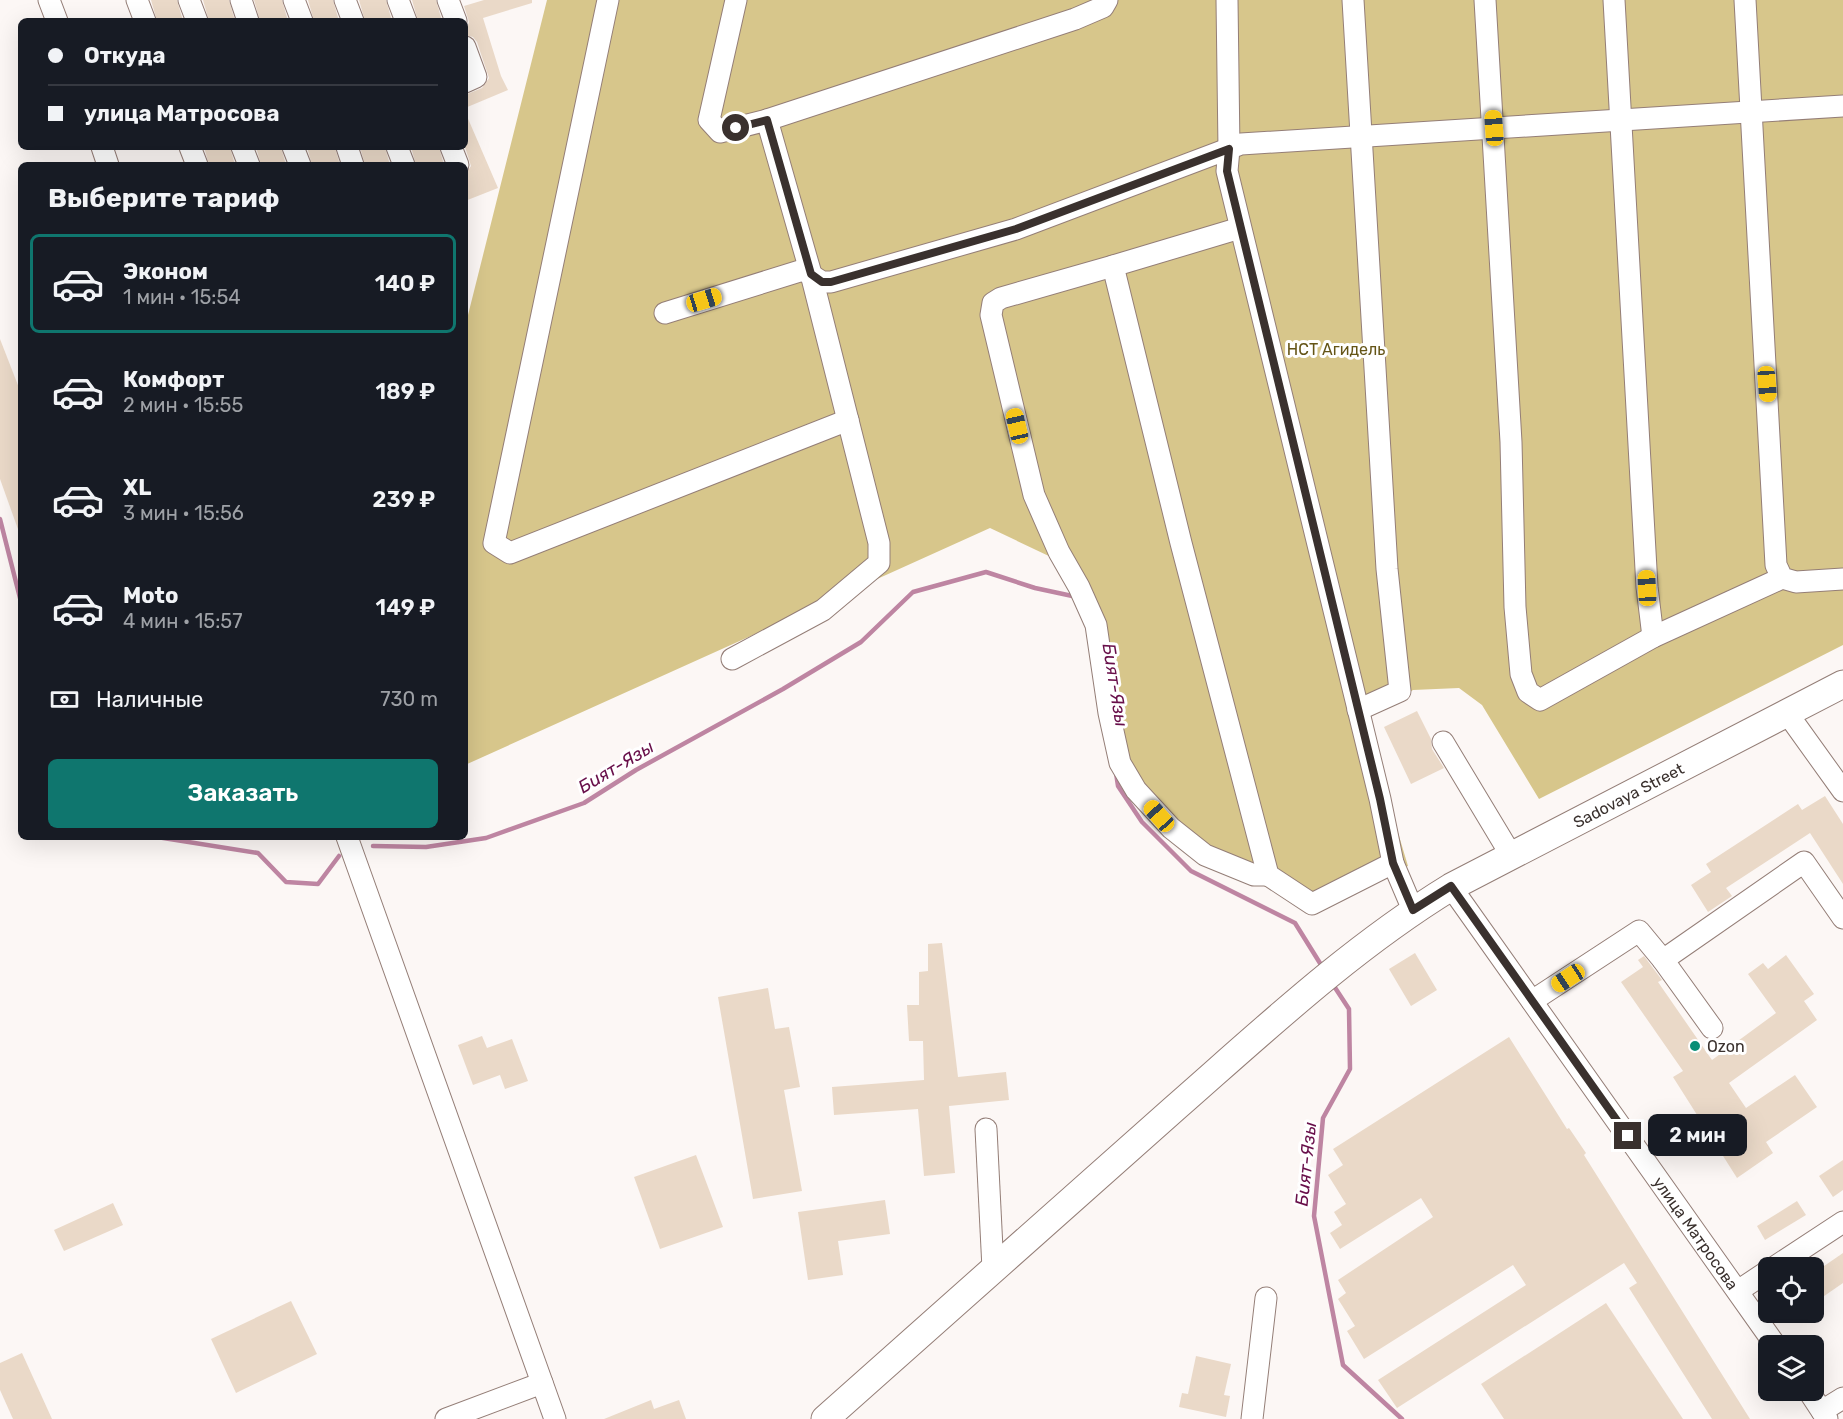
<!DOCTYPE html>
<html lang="ru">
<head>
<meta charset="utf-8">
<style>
  :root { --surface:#171b24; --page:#242831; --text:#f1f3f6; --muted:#9ea1a6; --line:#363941; --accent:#0f766e }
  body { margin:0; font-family:Rubik,sans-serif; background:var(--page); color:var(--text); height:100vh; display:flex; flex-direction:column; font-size:22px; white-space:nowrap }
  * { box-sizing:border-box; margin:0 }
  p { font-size:20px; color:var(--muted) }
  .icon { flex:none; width:33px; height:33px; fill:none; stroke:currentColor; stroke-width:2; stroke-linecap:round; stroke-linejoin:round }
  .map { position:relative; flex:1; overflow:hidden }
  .side { position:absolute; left:18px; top:162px; width:450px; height:678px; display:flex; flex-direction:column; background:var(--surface); border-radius:9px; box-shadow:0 6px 24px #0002 }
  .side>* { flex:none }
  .banner { position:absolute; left:18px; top:18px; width:450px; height:132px; border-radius:9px; box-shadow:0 6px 24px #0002; display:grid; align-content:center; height:132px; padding:0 30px; background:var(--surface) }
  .buttons { position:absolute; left:1758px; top:1257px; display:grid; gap:12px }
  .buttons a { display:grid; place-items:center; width:66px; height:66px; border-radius:9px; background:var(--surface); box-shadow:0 6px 24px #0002; font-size:30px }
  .end { position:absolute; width:27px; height:27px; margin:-14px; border:8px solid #3a312e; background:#fff; box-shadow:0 0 0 3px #fff }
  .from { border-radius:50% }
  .bubble { position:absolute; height:42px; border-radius:9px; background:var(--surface); box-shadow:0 6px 24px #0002; font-size:20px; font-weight:600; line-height:42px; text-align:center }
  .car { position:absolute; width:18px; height:36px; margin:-18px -9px; border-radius:8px; box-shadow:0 0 4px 2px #0007; background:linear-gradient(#f5c518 24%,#345 0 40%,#f5c518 0 76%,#345 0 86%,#f5c518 0) }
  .banner b { display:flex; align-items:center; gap:21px; height:57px; font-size:22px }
  .banner b+b { border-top:2px solid var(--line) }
  .banner i { width:15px; height:15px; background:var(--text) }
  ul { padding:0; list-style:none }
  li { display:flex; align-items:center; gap:18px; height:99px; margin:0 12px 9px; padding:0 18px; border:3px solid transparent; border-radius:9px }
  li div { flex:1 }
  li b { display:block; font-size:22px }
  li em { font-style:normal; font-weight:600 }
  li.selected { border-color:var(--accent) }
  li>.icon { width:54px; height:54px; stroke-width:1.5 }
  h2 { padding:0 30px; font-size:27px; line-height:72px }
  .pay { display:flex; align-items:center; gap:15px; height:66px; padding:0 30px; font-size:22px }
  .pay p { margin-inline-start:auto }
  .cta { display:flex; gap:12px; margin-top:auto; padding:12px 30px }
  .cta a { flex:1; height:69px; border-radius:9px; background:var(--accent); color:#fff; font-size:24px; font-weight:600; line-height:69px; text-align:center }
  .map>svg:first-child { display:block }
  .green { fill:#d7c68b }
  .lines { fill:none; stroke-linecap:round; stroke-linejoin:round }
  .stream { stroke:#be85a2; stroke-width:4.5 }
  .building { fill:#ead9c8 }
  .minor-casing { stroke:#947e77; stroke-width:23 }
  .major-casing { stroke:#947e77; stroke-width:29 }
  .minor { stroke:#fff; stroke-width:21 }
  .major { stroke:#fff; stroke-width:27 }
  .route { stroke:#3a312e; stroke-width:8 }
  .poi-dot { fill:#0a8f77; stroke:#fff; stroke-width:2 }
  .labels { text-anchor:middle; stroke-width:6; stroke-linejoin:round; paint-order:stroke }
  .park-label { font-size:16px; fill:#645416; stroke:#fff }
  .street-label { font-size:16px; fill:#3a312e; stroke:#fff }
  .poi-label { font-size:16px; fill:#3a312e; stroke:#fff; text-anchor:start }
  .water-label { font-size:18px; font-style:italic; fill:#680f4a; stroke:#fff }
</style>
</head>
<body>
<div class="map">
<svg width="1843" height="1419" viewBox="0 0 1843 1419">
  <rect width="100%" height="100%" fill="#fcf7f5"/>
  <path class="green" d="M547 0H1843V645L1539 799 1482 705 1459 688 1413 690 1364 719 1408 866 1308 911 1194 845 1130 776 1105 664 1053 558 990 528 465 765V327Z"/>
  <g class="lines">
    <g class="stream">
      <path d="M0 519 21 602"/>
      <path d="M1116 773 1118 786 1142 822 1191 871 1295 923 1323 968"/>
      <path d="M157 837 258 853 286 882 318 884 339 856"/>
      <path d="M373 846 426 847 486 838 584 803 636 770 783 689 861 642 913 592 986 572 1035 588 1077 597"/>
      <path d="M1332 983 1349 1009 1350 1069 1323 1118 1314 1216 1343 1365 1402 1419"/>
    </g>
  </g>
  <g class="building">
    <path d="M151 0H177L183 21H157Z"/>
    <path d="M203 0H229L235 21H209Z"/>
    <path d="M254 0H282L288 21H260Z"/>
    <path d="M308 0H333L339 21H314Z"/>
    <path d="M359 0H386L392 21H365Z"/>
    <path d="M412 0H436L442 21H418Z"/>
    <path d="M484 0H532V3L483 18 501 76 508 90 465 108V95L482 88 489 78 477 42 473 37 465 35 469 22 464 6Z"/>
    <path d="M466 114 498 188 465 201V175L471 166 465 147Z"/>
    <path d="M204 147H230L235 165H209Z"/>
    <path d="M256 147H281L286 165H261Z"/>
    <path d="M307 147H335L340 165H312Z"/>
    <path d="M360 147H385L390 165H365Z"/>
    <path d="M411 147H439L444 165H416Z"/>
    <path d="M0 339 21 393 19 532 0 479Z"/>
    <path d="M1417 711 1431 739 1432 749 1444 768 1411 784 1384 727Z"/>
    <path d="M1825 796 1843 824V884L1810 833 1726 888 1732 896 1708 912 1691 885 1711 872 1706 864 1798 804 1802 810Z"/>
    <path d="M942 943 958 1077 1006 1072 1009 1100 949 1106 955 1173 924 1176 918 1109 834 1115 832 1087 924 1080 923 1041H909L907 1005H919V972L928 971V944Z"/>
    <path d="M1415 953 1437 990 1411 1006 1389 969Z"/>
    <path d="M1786 955 1814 994 1804 1001 1817 1020 1729 1083 1746 1108 1795 1075 1817 1107 1766 1142 1773 1153 1737 1178 1673 1077 1683 1071 1621 982 1643 967 1638 960 1644 956 1662 980 1658 982 1712 1060 1776 1013 1748 974 1763 963 1768 969Z"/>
    <path d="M768 988 775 1029 789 1027 800 1087 784 1090 802 1191 753 1199 718 997Z"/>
    <path d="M482 1036 487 1048 512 1039 528 1081 505 1089 500 1075 473 1085 458 1045Z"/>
    <path d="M1509 1037 1567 1129 1569 1128 1586 1153 1584 1155 1750 1419H1712L1629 1288 1637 1283 1624 1263 1397 1408 1378 1380 1526 1285 1513 1265 1364 1359 1347 1331 1355 1326 1338 1299 1346 1293 1338 1280 1433 1217 1421 1198 1340 1249 1330 1233 1342 1225 1334 1212 1346 1204 1328 1175 1343 1165 1333 1149Z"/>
    <path d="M696 1155 723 1227 660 1249 634 1177Z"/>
    <path d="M1843 1160V1190L1833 1197 1819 1176Z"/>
    <path d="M885 1200 890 1234 838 1241 843 1275 808 1280 798 1212Z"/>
    <path d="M1797 1201 1806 1215 1765 1240 1757 1226Z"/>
    <path d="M113 1203 123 1225 64 1251 54 1230Z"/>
    <path d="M1843 1253V1283L1814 1303V1273Z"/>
    <path d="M291 1301 317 1354 236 1393 211 1339Z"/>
    <path d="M1606 1303 1683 1419H1504L1481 1384Z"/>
    <path d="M22 1353 52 1419H13L0 1390V1363Z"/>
    <path d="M1196 1356 1231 1364 1224 1395 1230 1396 1226 1417 1179 1407 1182 1393 1188 1394Z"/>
    <path d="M651 1400 654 1409 679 1400 686 1419H604Z"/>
  </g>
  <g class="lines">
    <g class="minor-casing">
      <g id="minor">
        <path d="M49 0 57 21"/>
        <path d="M137 0 145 21"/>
        <path d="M189 0 197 21"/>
        <path d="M241 0 248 21"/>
        <path d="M294 0 302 21"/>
        <path d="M345 0 353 21"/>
        <path d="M398 0 406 21"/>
        <path d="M448 0 456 21"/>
        <path d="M608 0 494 543 510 553 848 420"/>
        <path d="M1227 0 1229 149 1227 171 1380 799 1393 863 1413 910"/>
        <path d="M1353 0 1387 569 1400 691 1358 710"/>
        <path d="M1485 0 1511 442 1515 607 1521 674 1528 692 1540 700 1653 637 1782 578"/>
        <path d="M1614 0 1647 587 1653 637"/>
        <path d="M1745 0 1776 565 1782 578 1796 582 1843 579"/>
        <path d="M465 47 476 77 465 82"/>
        <path d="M767 120 1075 19 1103 7 1107 0"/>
        <path d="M102 147 108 165"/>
        <path d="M190 147 197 165"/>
        <path d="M242 147 249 165"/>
        <path d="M293 147 300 165"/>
        <path d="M347 147 353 165"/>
        <path d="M397 147 404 165"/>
        <path d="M451 147 458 165"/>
        <path d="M1240 228 1113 266 1181 543 1268 875 1312 904 1393 863"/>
        <path d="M1113 266 1001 298 993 303 991 315 1034 495 1059 552 1079 587 1096 625 1109 713 1120 763 1136 790 1171 828 1205 855 1254 875H1268"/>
        <path d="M665 313 803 270 822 282H831L1016 229 1241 144 1843 106"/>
        <path d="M732 659 823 610 879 563V543L811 274 767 120 720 132 709 120 736 0"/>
        <path d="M1787 713 1843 791"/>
        <path d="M1443 742 1511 855"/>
        <path d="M347 837 555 1419"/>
        <path id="s1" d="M1451 887 1776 1346"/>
        <path d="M1663 960 1712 1028"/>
        <path d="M1532 1001 1639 931 1663 960 1804 862 1843 918"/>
        <path d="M986 1129 993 1269"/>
        <path d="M1773 1268 1843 1222"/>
        <path d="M1738 1291 1768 1271"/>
        <path d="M1808 1390 1827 1419"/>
        <path d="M1822 1411 1843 1398"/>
        <path d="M446 1419 542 1383"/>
        <path d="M1252 1419 1266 1298"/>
      </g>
    </g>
    <g class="major-casing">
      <g id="major">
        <path id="s2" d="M825 1419C941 1315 1058 1212 1175 1108 1264 1030 1350 949 1451 887L1843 684"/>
      </g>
    </g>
    <use href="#minor" class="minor"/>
    <use href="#major" class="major"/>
  </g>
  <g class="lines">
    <path class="route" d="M736 128 767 120 811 274 822 282H831L1016 229 1229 149 1227 171 1380 799 1393 863 1413 910 1451 886 1628 1136"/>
  </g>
  <circle class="poi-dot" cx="1695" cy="1046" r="6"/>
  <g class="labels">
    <g class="park-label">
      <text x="1336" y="355">НСТ Агидель</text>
    </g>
    <g class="street-label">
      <text dy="6" stroke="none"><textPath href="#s2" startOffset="1022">Sadovaya Street</textPath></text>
      <text dy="6" stroke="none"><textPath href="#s1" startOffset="424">улица Матросова</textPath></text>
    </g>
    <g class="poi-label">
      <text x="1707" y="1052">Ozon</text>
    </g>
    <g class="water-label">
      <text transform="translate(1115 685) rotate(81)" y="6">Бият-Язы</text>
      <text transform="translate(616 767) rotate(-31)" y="6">Бият-Язы</text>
      <text transform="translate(1306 1164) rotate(-84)" y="6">Бият-Язы</text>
    </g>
  </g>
</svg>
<div class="buttons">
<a><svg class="icon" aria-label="locate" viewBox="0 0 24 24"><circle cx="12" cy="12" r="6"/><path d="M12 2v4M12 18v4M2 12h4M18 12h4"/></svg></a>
<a><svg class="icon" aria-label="layers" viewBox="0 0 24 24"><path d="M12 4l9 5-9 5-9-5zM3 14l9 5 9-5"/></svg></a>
</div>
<i class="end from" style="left:736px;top:128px"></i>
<i class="end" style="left:1628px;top:1136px"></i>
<div class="bubble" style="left:1648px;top:1114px;width:99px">2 мин</div>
<i class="car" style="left:1494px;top:128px;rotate:356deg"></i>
<i class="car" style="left:704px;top:300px;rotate:73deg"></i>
<i class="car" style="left:1767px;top:384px;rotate:176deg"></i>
<i class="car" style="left:1017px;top:426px;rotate:347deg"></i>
<i class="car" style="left:1647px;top:588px;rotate:357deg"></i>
<i class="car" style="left:1159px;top:816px;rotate:318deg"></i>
<i class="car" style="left:1568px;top:978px;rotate:237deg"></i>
<div class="banner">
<b><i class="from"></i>Откуда</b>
<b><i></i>улица Матросова</b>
</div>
<section class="side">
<h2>Выберите тариф</h2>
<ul>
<li class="selected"><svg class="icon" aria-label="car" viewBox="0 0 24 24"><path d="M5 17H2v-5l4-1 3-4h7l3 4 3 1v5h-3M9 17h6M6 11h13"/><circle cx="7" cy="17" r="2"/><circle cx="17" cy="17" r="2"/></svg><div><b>Эконом</b><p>1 мин · 15:54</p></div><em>140 ₽</em></li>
<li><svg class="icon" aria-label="car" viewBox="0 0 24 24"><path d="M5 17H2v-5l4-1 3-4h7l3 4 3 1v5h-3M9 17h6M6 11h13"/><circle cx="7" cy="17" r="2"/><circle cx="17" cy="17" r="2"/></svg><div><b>Комфорт</b><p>2 мин · 15:55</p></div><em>189 ₽</em></li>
<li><svg class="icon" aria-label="car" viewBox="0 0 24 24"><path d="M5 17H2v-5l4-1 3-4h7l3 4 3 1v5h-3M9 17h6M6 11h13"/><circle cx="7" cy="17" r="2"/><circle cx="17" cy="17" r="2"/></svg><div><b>XL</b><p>3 мин · 15:56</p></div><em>239 ₽</em></li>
<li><svg class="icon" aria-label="car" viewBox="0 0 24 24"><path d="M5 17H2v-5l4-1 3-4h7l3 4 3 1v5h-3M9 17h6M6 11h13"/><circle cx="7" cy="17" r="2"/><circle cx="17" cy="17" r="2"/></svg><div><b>Moto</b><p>4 мин · 15:57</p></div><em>149 ₽</em></li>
</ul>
<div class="pay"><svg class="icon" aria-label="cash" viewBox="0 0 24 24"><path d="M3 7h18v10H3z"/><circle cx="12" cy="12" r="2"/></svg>Наличные<p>730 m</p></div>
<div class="cta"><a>Заказать</a></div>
</section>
</div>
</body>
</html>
